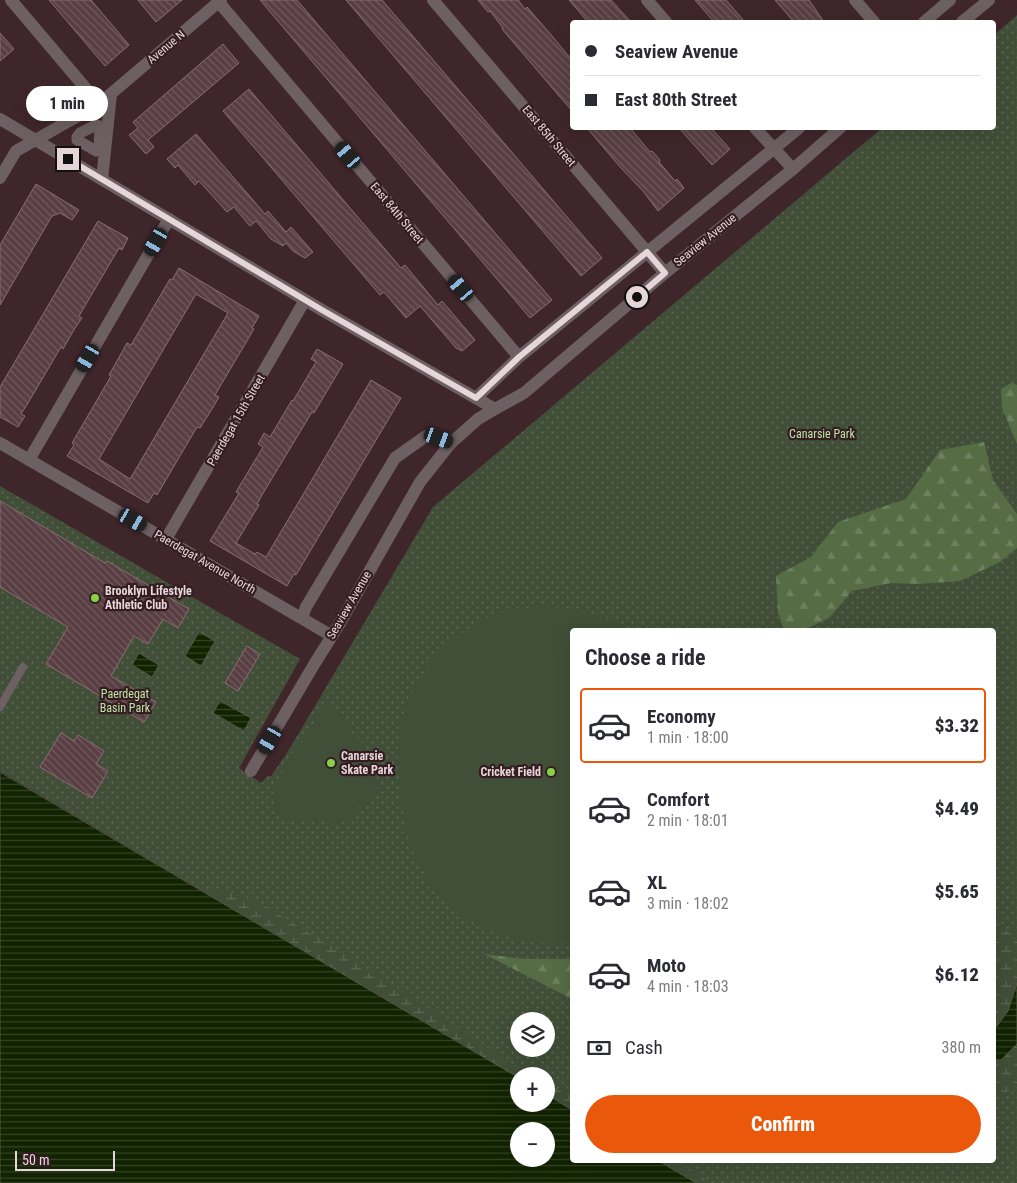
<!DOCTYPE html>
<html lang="en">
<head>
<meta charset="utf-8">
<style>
  :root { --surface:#fff; --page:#f7f7f7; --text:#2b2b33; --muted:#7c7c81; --line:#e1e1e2; --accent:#ea580c }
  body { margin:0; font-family:"Roboto Condensed",sans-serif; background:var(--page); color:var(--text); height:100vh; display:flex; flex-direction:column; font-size:19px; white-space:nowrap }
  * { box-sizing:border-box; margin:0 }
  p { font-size:16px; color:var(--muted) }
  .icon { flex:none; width:28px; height:28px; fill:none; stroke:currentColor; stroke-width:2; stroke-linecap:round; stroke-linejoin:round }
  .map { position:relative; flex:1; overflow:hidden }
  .sheet { position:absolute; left:570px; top:628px; width:426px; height:535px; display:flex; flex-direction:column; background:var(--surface); border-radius:5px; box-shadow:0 5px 20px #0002 }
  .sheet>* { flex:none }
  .banner { position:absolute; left:570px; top:20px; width:426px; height:110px; border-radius:5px; box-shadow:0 5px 20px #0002; display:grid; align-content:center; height:110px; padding:0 15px; background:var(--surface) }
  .fabs { position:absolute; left:510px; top:1012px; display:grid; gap:10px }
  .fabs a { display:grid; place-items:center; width:45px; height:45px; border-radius:50%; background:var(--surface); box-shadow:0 5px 20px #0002; font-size:25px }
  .scale { position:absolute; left:15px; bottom:12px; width:100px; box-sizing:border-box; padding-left:5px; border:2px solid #e7d6d9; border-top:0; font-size:14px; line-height:18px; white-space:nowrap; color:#e7d6d9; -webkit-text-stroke:4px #341d22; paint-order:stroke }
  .end { position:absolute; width:22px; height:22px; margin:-11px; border:6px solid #e7d6d9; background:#111; box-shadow:0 0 0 2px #111 }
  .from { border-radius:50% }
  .bubble { position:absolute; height:35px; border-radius:18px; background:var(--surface); box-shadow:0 5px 20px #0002; font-size:16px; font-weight:800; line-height:35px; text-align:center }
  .car { position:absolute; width:15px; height:30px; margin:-15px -8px; border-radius:6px; box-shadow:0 0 4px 1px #0007; background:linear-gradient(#222 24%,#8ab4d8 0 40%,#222 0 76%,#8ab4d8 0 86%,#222 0) }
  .banner b { display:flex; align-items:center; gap:18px; height:48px; font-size:19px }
  .banner b+b { border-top:1px solid var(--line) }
  .banner i { width:12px; height:12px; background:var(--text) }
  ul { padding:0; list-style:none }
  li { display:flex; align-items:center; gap:15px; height:75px; margin:0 10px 8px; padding:0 5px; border:2px solid transparent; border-radius:5px }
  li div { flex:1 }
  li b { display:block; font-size:19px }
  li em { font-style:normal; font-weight:800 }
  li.on { border-color:var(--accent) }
  li>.icon { width:45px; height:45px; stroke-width:1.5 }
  h2 { padding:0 15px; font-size:22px; line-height:60px }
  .pay { display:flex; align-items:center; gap:12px; height:55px; padding:0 15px; font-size:19px }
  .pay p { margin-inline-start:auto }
  .primary-button { display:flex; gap:10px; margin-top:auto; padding:10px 15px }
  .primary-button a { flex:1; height:58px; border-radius:30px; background:var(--accent); color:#fff; font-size:20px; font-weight:800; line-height:58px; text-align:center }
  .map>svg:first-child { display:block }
  .grass { fill:url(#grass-dots); fill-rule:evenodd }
  .forest { fill:url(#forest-firs) }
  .wetland { fill:url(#wetland-marsh) }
  .garden { fill:#414f38 }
  .water { fill:url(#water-rules); stroke:#515942; fill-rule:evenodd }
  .building { fill:url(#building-back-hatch); stroke:#8a6d72; fill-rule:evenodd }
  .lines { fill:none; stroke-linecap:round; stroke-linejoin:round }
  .service { stroke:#6d6062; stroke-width:8 }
  .pedestrian { stroke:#6d6062; stroke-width:11 }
  .minor { stroke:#6d6062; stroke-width:12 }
  .tertiary { stroke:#6d6062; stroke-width:12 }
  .route { stroke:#e7d6d9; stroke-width:6 }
  .poi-dot { fill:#89cf48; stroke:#341d22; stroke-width:2 }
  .labels { text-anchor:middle; stroke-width:4.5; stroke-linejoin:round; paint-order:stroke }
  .street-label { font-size:12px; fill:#e7d6d9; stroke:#341d22 }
  .park-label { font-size:12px; fill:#bee4a3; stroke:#341d22 }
  .poi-label { font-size:12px; font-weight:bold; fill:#e7d6d9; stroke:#341d22; text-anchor:start }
</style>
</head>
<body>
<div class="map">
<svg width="1017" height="1183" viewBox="0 0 1017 1183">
  <defs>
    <pattern id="grass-dots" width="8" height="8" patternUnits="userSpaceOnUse" patternTransform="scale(1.25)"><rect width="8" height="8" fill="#414f38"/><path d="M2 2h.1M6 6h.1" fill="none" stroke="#5c6854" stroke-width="1.8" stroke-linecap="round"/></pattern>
    <pattern id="forest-firs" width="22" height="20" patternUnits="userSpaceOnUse" patternTransform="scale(1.25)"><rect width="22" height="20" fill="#556c45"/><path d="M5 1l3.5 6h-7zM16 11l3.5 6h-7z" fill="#6d805f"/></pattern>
    <pattern id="wetland-marsh" width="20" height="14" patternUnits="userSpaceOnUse" patternTransform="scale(1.25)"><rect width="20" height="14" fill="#414f38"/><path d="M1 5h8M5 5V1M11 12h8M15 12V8" fill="none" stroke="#5c6854"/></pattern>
    <pattern id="water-rules" width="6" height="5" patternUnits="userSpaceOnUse" patternTransform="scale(1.25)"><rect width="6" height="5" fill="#112401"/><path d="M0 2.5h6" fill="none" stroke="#344325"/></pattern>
    <pattern id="building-back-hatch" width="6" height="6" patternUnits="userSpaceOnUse" patternTransform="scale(1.25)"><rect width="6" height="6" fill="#593f44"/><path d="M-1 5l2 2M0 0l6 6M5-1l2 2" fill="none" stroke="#715a5e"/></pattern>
  </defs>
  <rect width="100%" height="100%" fill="#3f262b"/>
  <path class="grass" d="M1017 15V1183H696L657 1160H994V630H572V1110L546 1094V1076H519V1078L0 771V486L300 659 239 768 261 783 268 776H271L287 753 433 507 882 128H994V35ZM519 1021H546V1049H519Z"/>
  <g class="forest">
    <path d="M1011 383 1017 385V444L1002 408 1001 389Z"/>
    <path d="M984 442 993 480 1017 514V548L1000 562 960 581 918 584 891 583 852 591 829 618 804 630H784L778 613 776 576 811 557 838 522 906 499 940 450Z"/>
    <path d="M484 954 523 959H572V999Z"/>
  </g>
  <g class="wetland">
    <path d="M201 890 235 893 267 908 342 952 531 1076H519V1078Z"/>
    <path d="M994 892 998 920 1008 932 1017 929V983L1008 1011 994 1030Z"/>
    <path d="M1017 1044V1087L994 1098V1060L1000 1061Z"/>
    <path d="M546 1084 572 1096V1110L546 1094Z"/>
    <path d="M657 1160H676L711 1183H696Z"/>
  </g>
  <g class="garden">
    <path d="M538 607C570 607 600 612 628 630H572V942C503 950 433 913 411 844 405 828 403 810 401 792 399 778 397 762 398 747 402 682 452 623 515 609 523 608 530 608 538 607Z"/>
    <path d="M326 704H333L336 710 346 717 350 735 362 739 364 748 363 753 375 765 378 787 370 800 359 806 352 823 342 822 334 824 314 819 301 822 287 819 276 808 273 795 276 783 290 760 294 750 311 733 321 707Z"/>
  </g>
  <g class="water">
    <path d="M199 632 215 641 201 666 185 656Z"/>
    <path d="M139 653 159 665 152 677 132 665Z"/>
    <path d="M220 701 251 718 244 731 213 713Z"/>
    <path d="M0 772 519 1078V1104H546V1094L572 1110V1160H657L696 1183H0ZM546 1131V1159H519V1131Z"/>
    <path d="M1017 983V1044L1000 1061 994 1059V1030L1008 1011Z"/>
  </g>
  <g class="building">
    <path d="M49 0H91L129 45 105 66Z"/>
    <path d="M138 0H182L156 22Z"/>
    <path d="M260 0H297L552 300 530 318Z"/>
    <path d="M346 0H382L602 258 581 276Z"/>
    <path d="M478 0H518L525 9 527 7 552 36 572 60V111L502 29 503 28 490 11 488 12Z"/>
    <path d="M569 0H611L631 22H588Z"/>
    <path d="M695 0H726L745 22H714Z"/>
    <path d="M775 0H809L824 22H794Z"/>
    <path d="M0 33 14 49 0 61Z"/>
    <path d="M223 44 239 63 148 140 154 147 146 154 129 135 138 128 133 122Z"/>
    <path d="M249 89 401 268 405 265 438 305 442 301 475 340 462 351 456 348 420 306 406 318 384 292 380 295 223 111Z"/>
    <path d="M587 128H630L650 152 652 151 660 160 659 162 675 181 677 179 684 188 658 211 643 191 620 167Z"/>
    <path d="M679 128H711L730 149 712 165Z"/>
    <path d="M196 134 265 214 268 211 286 232 291 227 313 252 305 258 293 251 286 243 283 246 271 239 256 221 250 226 234 207 227 212 199 181 195 185 178 165 175 168 167 159Z"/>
    <path d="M36 184 79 210 72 220 60 213 52 216 0 305V245Z"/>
    <path d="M98 221 128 238 122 250 119 248 79 316 82 318 75 328 63 349 61 347 28 403 21 414 25 416 18 427 0 417V387Z"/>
    <path d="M179 268 259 316 252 328 254 329 215 395 219 397 212 409 200 428 197 427 157 495 154 493 148 503 67 456 74 445 72 443 111 376 109 375 117 361 127 343 131 345 170 279 172 280ZM196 294 228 313 130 479 99 459Z"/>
    <path d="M317 349 343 364 314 413 312 412 262 495 257 504 259 505 236 543 255 554 257 552 266 557 371 380 401 398 296 575 294 574 287 586 210 541 239 493 236 492 263 447 258 444 264 433 270 437 292 400 293 401 316 362 311 359Z"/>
    <path d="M0 501 105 563 107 561 189 609 178 628 163 619 148 644 134 636 111 676 156 702 144 722 46 664 68 627 0 587Z"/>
    <path d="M247 646 260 654 238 691 225 683Z"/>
    <path d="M61 733 74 741 78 735 104 751 96 764 108 771 92 798 40 767Z"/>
  </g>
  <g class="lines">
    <path class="service" d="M0 707 23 667"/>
    <path class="pedestrian" d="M96 125 100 126 99 148 96 151 77 140V137L80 133Z"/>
    <g class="minor">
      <path d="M11 0 99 104"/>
      <path d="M217 0 519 357"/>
      <path d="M433 0 665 273"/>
      <path d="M647 0 666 22"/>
      <path d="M855 0 874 22"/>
      <path d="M755 128 793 169"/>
      <path d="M0 178 16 151 99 104 221 0"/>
      <path d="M102 179 111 94"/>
      <path d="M0 443 332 636"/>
      <path d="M29 460 169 219"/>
      <path d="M166 539 305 300"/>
      <path d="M302 618 306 607 395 458 426 436 439 438 451 443"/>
      <path d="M251 771 315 663 340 623 420 482 451 443 478 419 495 409"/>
    </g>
    <g class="tertiary">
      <path d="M924 22 950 0"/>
      <path d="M962 22 989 0"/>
      <path d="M0 119 322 310 495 409 524 393 665 273 793 169 840 128"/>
      <path d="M476 398 519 357 799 128"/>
    </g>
  </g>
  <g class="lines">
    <path class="route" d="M68 159 322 310 476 398 519 357 647 252 665 273 637 297"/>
  </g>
  <g class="poi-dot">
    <circle cx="95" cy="598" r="5"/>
    <circle cx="331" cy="763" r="5"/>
    <circle cx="551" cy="772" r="5"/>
  </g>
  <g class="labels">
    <g class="street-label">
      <text transform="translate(166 47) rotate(-40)" y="4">Avenue N</text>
      <text transform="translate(549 136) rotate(50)" y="4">East 85th Street</text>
      <text transform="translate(397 213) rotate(50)" y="4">East 84th Street</text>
      <text transform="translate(705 240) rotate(-39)" y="4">Seaview Avenue</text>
      <text transform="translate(236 420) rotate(-60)" y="4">Paerdegat 15th Street</text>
      <text transform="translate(205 562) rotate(30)" y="4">Paerdegat Avenue North</text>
      <text transform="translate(349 605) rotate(-60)" y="4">Seaview Avenue</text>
    </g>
    <g class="park-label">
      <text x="822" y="438">Canarsie Park</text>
      <text x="125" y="698">Paerdegat<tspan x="125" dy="14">Basin Park</tspan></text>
    </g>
    <g class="poi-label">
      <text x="105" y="595">Brooklyn Lifestyle<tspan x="105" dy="14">Athletic Club</tspan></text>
      <text x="341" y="760">Canarsie<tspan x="341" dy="14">Skate Park</tspan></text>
      <text x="541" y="776" text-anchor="end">Cricket Field</text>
    </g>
  </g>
</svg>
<div class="fabs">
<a><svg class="icon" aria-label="layers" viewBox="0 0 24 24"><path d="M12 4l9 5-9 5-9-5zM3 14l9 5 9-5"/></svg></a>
<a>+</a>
<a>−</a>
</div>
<div class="scale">50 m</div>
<i class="end from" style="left:637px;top:297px"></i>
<i class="end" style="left:68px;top:159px"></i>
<div class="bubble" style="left:26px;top:86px;width:82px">1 min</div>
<i class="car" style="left:348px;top:155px;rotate:320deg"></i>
<i class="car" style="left:156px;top:242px;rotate:210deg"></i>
<i class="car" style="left:461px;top:288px;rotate:320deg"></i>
<i class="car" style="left:88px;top:358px;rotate:210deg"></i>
<i class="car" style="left:439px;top:438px;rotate:110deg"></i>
<i class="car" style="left:133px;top:520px;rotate:120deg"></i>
<i class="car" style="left:270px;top:740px;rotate:210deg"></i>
<div class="banner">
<b><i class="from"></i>Seaview Avenue</b>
<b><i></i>East 80th Street</b>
</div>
<section class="sheet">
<h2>Choose a ride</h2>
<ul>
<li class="on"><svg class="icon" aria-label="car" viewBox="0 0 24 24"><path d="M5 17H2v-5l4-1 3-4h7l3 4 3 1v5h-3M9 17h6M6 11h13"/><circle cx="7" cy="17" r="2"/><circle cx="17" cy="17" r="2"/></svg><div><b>Economy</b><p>1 min · 18:00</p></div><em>$3.32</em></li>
<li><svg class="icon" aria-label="car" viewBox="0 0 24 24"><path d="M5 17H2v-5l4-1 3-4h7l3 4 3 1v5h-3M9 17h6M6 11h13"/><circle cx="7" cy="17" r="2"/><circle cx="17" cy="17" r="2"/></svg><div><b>Comfort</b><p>2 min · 18:01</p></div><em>$4.49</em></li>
<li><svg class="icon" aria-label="car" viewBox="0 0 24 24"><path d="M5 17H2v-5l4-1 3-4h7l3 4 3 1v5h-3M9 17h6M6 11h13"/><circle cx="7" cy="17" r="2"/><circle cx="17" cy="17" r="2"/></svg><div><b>XL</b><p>3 min · 18:02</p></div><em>$5.65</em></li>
<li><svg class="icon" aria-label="car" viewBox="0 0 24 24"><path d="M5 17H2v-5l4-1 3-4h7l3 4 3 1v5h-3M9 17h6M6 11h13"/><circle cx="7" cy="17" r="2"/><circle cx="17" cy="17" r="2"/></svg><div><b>Moto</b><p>4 min · 18:03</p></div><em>$6.12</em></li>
</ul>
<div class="pay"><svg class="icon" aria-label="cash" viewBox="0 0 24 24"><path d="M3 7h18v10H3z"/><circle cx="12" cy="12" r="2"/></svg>Cash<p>380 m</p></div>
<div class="primary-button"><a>Confirm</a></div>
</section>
</div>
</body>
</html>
